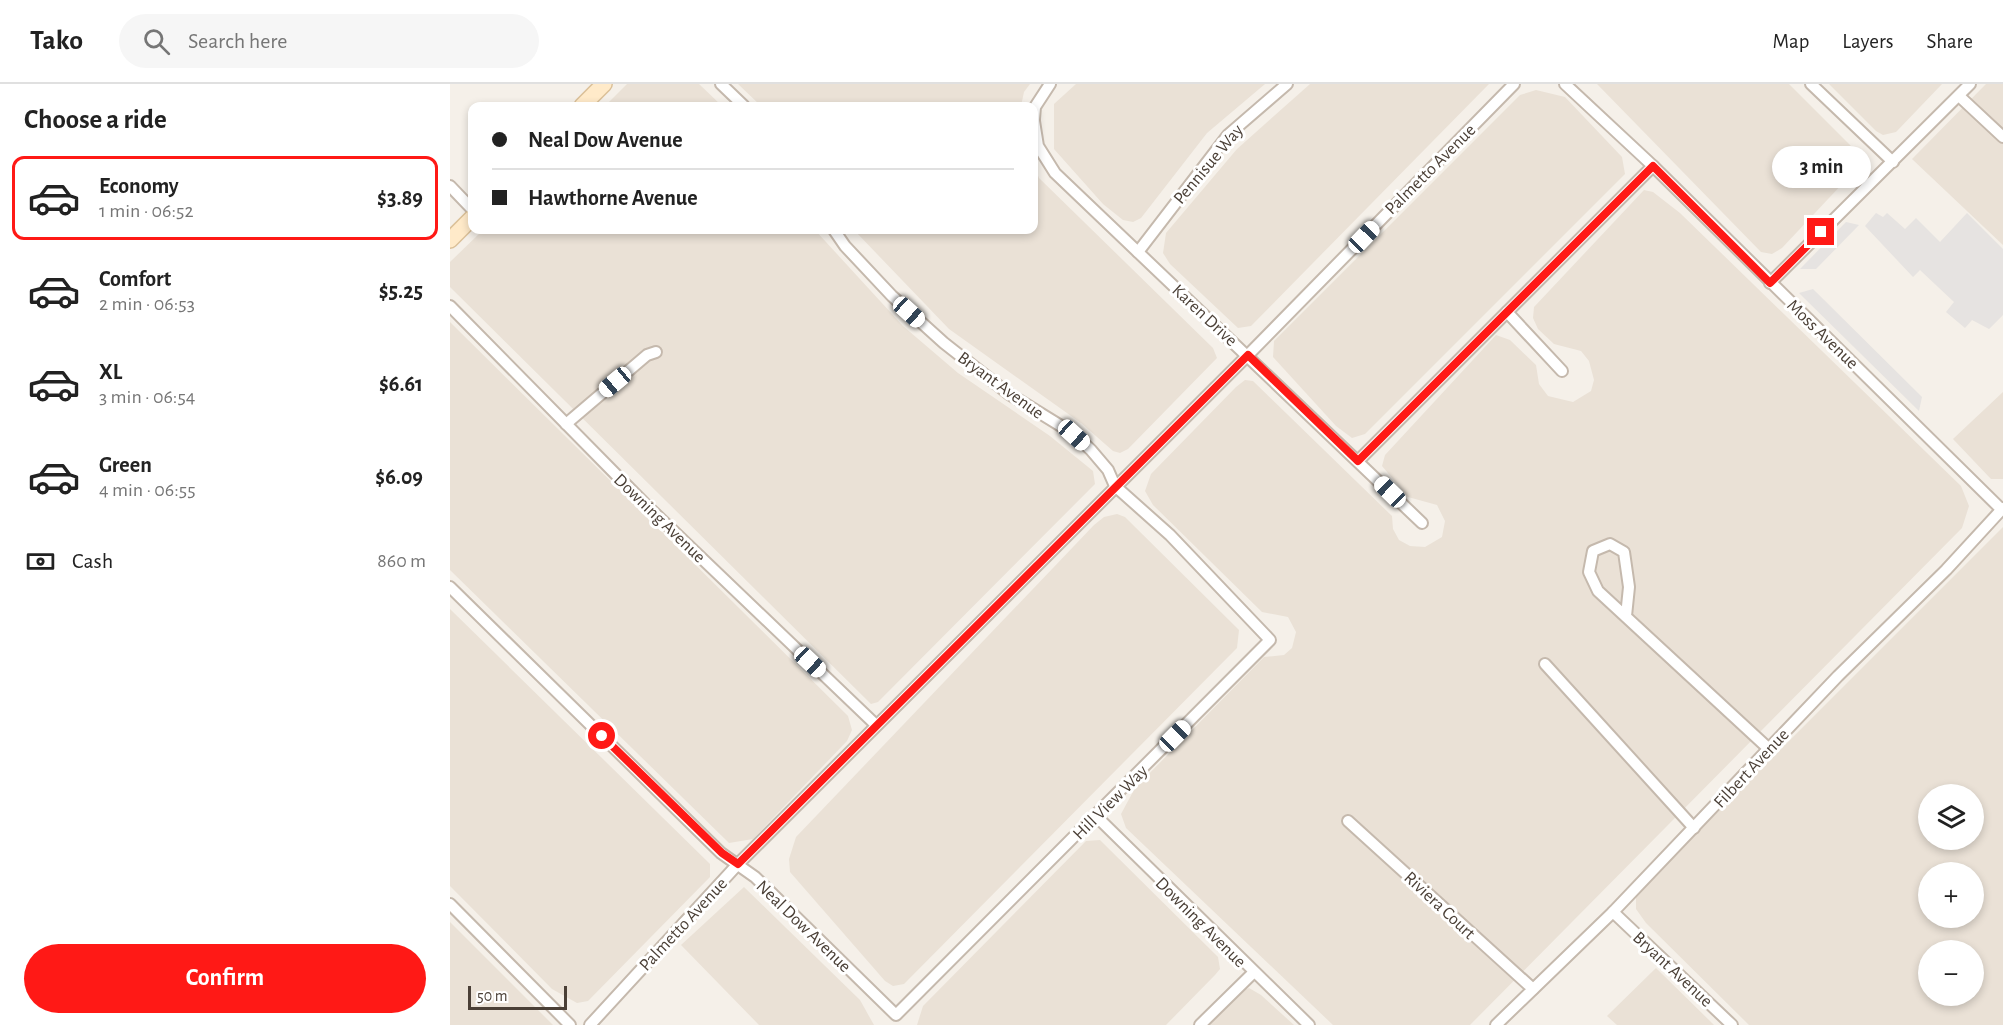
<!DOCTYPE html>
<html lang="en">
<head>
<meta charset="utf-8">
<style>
  :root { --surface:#fff; --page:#f6f6f6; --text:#222; --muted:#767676; --line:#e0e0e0; --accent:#ff1916 }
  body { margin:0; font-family:"Alegreya Sans",sans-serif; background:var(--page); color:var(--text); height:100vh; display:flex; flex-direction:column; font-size:22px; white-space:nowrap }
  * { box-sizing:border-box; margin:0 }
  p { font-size:20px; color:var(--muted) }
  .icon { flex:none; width:33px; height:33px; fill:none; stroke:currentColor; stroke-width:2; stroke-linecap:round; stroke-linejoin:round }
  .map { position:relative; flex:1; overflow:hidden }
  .details { display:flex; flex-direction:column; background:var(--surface); width:450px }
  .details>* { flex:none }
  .guide { position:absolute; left:18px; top:18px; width:570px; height:132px; border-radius:12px; box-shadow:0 3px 9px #0003; display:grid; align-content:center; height:132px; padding:0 24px; background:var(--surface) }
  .fabs { position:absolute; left:1468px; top:700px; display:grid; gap:12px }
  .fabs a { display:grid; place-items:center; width:66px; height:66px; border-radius:50%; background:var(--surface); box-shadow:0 3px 9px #0003; font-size:30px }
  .scale { position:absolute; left:18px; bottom:15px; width:99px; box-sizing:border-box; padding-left:6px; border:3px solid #4a3f36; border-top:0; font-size:16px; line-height:21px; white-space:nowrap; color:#4a3f36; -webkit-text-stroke:4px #fff; paint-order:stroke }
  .end { position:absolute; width:27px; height:27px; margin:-14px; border:8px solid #ff1916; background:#fff; box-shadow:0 0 0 3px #fff }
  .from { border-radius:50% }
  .bubble { position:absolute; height:42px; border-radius:21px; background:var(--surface); box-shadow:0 3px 9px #0003; font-size:20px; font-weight:600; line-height:42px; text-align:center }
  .car { position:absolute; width:18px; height:36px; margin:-18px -9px; border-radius:8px; box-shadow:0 0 4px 2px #0007; background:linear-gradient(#fff 24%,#345 0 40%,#fff 0 76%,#345 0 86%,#fff 0) }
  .guide b { display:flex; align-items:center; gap:21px; height:57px; font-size:22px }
  .guide b+b { border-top:2px solid var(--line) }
  .guide i { width:15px; height:15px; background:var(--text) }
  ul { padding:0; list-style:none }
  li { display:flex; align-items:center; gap:18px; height:84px; margin:0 12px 9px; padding:0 12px; border:3px solid transparent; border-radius:12px }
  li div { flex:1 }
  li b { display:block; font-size:22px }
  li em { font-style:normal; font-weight:600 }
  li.on { border-color:var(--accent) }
  li>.icon { width:54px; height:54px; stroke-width:1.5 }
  h2 { padding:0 24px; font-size:27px; line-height:72px }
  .pay { display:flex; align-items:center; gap:15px; height:66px; padding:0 24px; font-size:22px }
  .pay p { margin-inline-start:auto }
  .cta { display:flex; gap:12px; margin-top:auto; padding:12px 24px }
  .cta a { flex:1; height:69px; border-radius:36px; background:var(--accent); color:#fff; font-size:24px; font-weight:600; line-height:69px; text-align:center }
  header { display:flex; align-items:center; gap:36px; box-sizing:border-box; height:84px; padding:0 30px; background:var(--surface); border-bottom:2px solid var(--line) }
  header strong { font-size:28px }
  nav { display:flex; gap:33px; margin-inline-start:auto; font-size:21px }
  .search { width:420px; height:54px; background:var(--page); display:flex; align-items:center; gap:15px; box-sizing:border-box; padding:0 21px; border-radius:33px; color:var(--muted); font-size:22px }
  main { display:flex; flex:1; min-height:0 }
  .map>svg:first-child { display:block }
  .residential { fill:#eae1d6; fill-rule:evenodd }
  .parking { fill:#e6e3e1 }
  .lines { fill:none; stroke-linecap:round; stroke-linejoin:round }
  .street-casing { stroke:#c5b9ad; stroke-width:14 }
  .secondary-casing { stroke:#dbc098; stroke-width:18 }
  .street { stroke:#fff; stroke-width:10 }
  .secondary { stroke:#ffeac9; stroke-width:15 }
  .route { stroke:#ff1916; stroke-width:8 }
  .labels { text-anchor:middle; stroke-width:6; stroke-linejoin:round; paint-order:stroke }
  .street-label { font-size:18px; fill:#4a3f36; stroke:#fff }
</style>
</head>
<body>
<header>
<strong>Tako</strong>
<div class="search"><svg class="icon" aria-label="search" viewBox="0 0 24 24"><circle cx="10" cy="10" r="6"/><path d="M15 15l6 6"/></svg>Search here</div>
<nav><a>Map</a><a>Layers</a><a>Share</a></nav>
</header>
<main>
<section class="details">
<h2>Choose a ride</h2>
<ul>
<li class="on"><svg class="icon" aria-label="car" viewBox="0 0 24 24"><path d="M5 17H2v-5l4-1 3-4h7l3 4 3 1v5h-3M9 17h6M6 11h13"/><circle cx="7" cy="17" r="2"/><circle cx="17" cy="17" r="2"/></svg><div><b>Economy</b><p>1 min · 06:52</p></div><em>$3.89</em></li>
<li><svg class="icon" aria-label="car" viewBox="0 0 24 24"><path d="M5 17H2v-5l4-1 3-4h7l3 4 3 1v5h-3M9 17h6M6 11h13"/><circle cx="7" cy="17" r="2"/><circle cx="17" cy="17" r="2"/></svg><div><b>Comfort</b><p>2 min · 06:53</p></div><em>$5.25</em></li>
<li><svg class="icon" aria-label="car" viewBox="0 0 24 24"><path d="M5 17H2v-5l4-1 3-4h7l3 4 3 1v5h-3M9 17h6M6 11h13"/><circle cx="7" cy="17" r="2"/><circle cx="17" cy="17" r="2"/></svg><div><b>XL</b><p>3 min · 06:54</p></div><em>$6.61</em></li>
<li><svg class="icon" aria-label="car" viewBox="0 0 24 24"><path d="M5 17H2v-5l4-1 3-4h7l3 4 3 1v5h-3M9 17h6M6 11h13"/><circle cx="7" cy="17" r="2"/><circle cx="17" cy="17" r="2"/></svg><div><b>Green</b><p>4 min · 06:55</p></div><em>$6.09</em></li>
</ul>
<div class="pay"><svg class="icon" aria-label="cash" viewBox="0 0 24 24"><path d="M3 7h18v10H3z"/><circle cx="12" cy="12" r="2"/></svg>Cash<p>860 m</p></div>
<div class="cta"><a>Confirm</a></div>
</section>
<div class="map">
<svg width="1553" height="941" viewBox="0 0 1553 941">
  <rect width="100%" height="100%" fill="#f5f0e9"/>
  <g class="residential">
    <path d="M177 0H249L272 22H155Z"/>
    <path d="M288 0H580L574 8 571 22H311Z"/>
    <path d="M626 0H815L757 49 691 134 683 138 673 136 653 120 604 65V20Z"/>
    <path d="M860 0H1039L801 242 788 244 720 180 713 169 716 149 787 65Z"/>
    <path d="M1147 0H1339L1404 65 1411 80 1332 164 1322 170 1311 168Z"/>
    <path d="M1379 0H1492L1446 48 1433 51 1426 47Z"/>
    <path d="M1536 0H1553V161L1462 75Z"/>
    <path d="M1086 6 1115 13 1172 73 1175 90 915 350 902 354 886 342 823 273 824 257 1070 11Z"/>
    <path d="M584 82 589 94 763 264 767 274 678 365 670 369 663 367 631 339 499 245 404 146H584Z"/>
    <path d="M1194 106 1203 108 1230 129 1511 402 1519 422 1512 444 1020 941H883L676 744 671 730 685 704 814 573 834 571 842 564 846 548 838 533 812 528 703 421 695 407 701 390 786 303 795 296 803 297 942 432 943 445 949 456 960 462 975 463 992 453 995 437 987 421 958 413 932 382 935 371 1046 251 1060 256 1086 281 1089 300 1098 312 1123 318 1141 307 1144 296 1139 277 1131 267 1104 260 1088 245 1083 234 1084 223Z"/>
    <path d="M33 146H365L453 242 508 289 600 352 643 387 645 400 428 618 421 620 0 203V178Z"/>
    <path d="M0 238 398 632 402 646 397 657 303 755 279 759 0 486Z"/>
    <path d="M1553 308V395H1541L1503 355Z"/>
    <path d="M667 430 675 433 789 546 787 564 454 900 443 902 435 897 340 788 339 775 346 753 644 441 654 433Z"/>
    <path d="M1553 443V941H1299L1196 839 1186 825V810ZM1479 711H1524V756H1479ZM1479 789H1524V834H1479ZM1479 867H1524V912H1479Z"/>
    <path d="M0 525 260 780V793L138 917 127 919 102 905 0 802Z"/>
    <path d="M650 756 768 873 770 885 765 891 716 941H467L473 922 636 757Z"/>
    <path d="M294 803 410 916 424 941H309L231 861Z"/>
    <path d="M0 838 103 941H0Z"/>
    <path d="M1206 884 1264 941H1167L1157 932Z"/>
    <path d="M799 904 811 911 844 941H755L787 909Z"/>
  </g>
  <g class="parking">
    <path d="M1426 129 1433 133 1437 129 1455 145 1466 134 1490 158 1517 129 1553 165V231L1539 245 1522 236 1515 244 1496 228 1504 218 1470 186 1463 193 1415 142Z"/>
    <path d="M1396 138 1409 141 1366 185H1350Z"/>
    <path d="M1363 205 1472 313 1469 327 1349 209Z"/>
  </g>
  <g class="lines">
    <g class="street-casing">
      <g id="street">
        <path d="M271 0 294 22"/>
        <path d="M1115 0 1203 82 1551 425"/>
        <path d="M1361 0 1443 78"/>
        <path d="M1509 12 1553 53"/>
        <path d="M584 35 585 23 600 0"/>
        <path d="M584 37 588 62 605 89 972 439"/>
        <path d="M0 102 22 125"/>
        <path d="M688 168 778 51 837 0"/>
        <path d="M1320 199 1520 0"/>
        <path d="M0 222 195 420 426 641"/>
        <path d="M1057 228 1112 287"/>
        <path d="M116 340 197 271 206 268"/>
        <path d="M908 377 1203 82"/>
        <path d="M0 503 271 769 305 793 446 931 820 556 720 451 665 402 658 386 641 366 624 350 559 310 494 259 442 212 395 162 384 146"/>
        <path d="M1176 532 1179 503 1174 468 1160 460 1143 467 1139 488 1148 507 1319 665"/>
        <path d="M1095 580 1244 744"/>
        <path d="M646 732 859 941"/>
        <path d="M898 737 1083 905"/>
        <path d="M0 820 120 941"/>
        <path d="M1163 828 1282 941"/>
        <path d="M140 941 288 780 798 271 1064 0"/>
        <path d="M750 941 803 889"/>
        <path d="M1046 941 1163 828 1388 592 1496 486 1553 424"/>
      </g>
    </g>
    <g class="secondary-casing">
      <g id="secondary">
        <path d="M132 22 154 0"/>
        <path d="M0 156 22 134"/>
      </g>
    </g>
    <use href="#street" class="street"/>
    <use href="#secondary" class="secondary"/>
  </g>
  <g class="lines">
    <path class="route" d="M152 652 272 769 288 780 798 271 908 377 1203 82 1320 199 1371 148"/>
  </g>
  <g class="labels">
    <g class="street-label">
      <text transform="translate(758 80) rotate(-50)" y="6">Pennisue Way</text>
      <text transform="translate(980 85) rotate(-45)" y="6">Palmetto Avenue</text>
      <text transform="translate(755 231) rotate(43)" y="6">Karen Drive</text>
      <text transform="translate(1373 250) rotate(44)" y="6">Moss Avenue</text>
      <text transform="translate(551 301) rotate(36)" y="6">Bryant Avenue</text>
      <text transform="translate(210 434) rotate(44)" y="6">Downing Avenue</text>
      <text transform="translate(1301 684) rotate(-47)" y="6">Filbert Avenue</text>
      <text transform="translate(660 718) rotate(-45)" y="6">Hill View Way</text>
      <text transform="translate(990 821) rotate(43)" y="6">Riviera Court</text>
      <text transform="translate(751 838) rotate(45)" y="6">Downing Avenue</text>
      <text transform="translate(233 840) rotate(-47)" y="6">Palmetto Avenue</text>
      <text transform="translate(354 842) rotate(44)" y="6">Neal Dow Avenue</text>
      <text transform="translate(1223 885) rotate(43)" y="6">Bryant Avenue</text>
    </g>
  </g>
</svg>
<div class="fabs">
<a><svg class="icon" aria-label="layers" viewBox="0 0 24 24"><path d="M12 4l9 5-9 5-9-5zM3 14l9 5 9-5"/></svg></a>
<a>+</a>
<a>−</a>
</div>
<div class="scale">50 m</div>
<i class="end from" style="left:152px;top:652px"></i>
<i class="end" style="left:1371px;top:148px"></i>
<div class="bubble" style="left:1322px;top:62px;width:99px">3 min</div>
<i class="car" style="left:914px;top:153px;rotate:44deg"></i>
<i class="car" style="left:459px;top:228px;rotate:132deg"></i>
<i class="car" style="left:165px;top:298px;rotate:230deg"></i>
<i class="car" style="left:624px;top:351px;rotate:132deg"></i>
<i class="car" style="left:940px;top:408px;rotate:314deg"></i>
<i class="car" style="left:360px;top:578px;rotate:133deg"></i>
<i class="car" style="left:725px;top:652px;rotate:45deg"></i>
<div class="guide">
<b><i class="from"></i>Neal Dow Avenue</b>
<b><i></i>Hawthorne Avenue</b>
</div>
</div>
</main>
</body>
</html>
